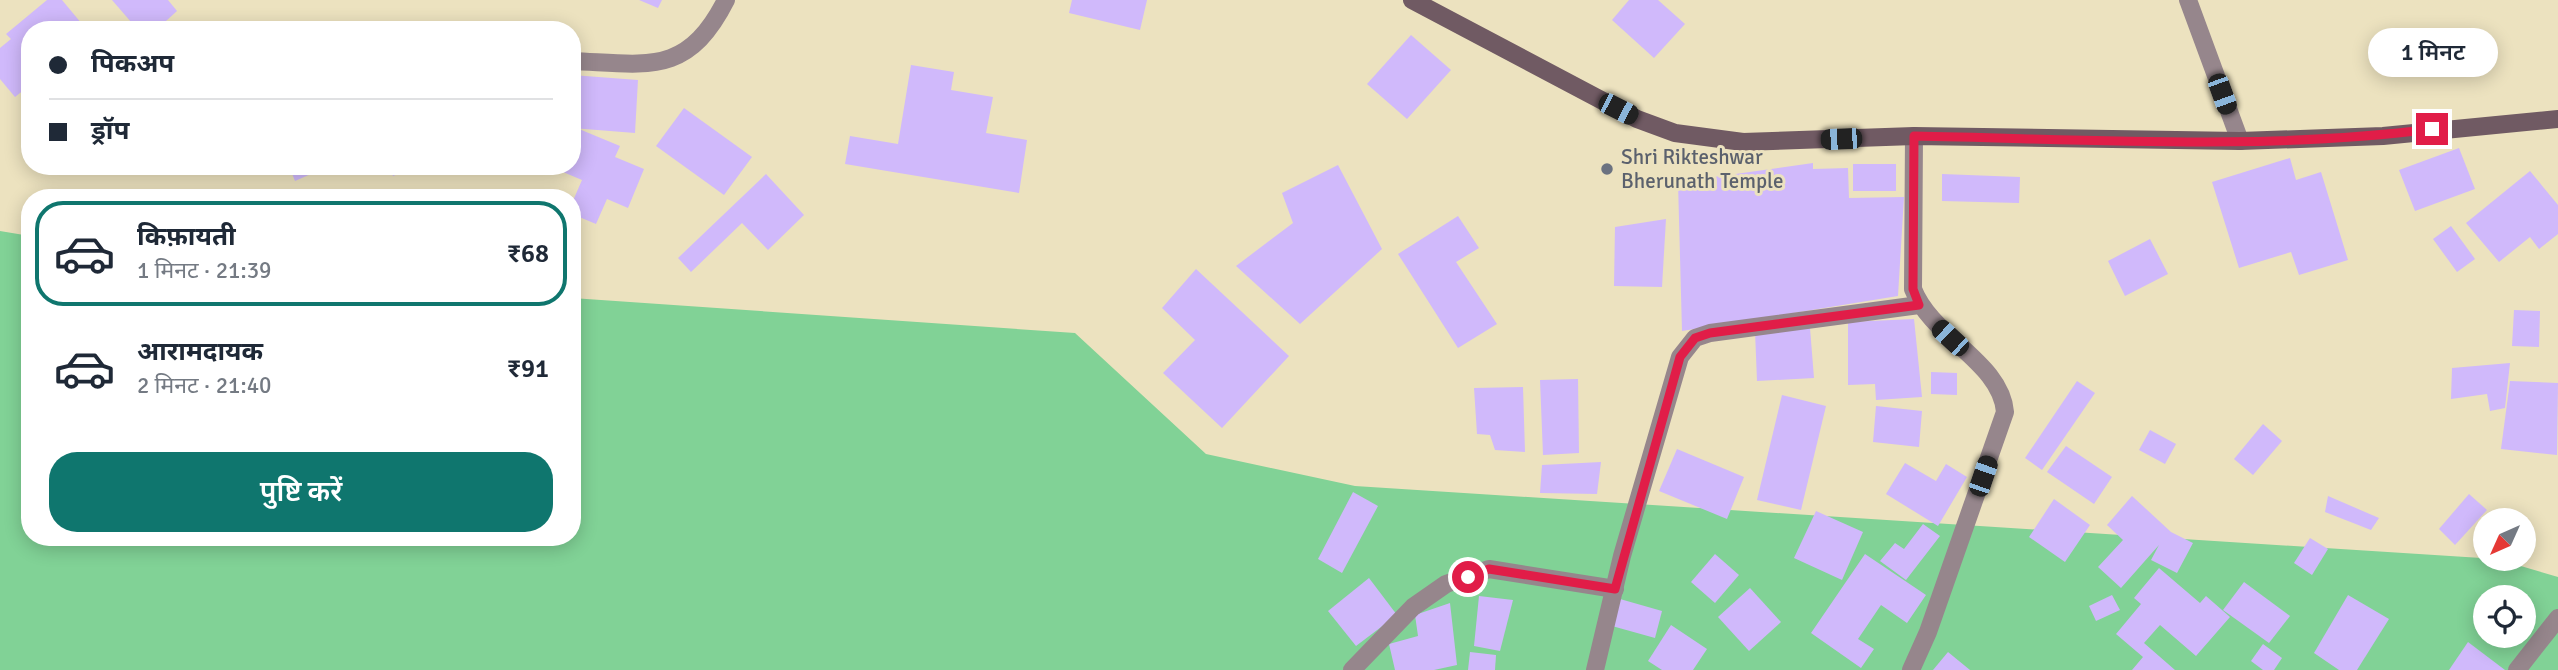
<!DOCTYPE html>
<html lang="hi">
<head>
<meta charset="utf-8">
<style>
  :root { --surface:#fff; --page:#f6f6f7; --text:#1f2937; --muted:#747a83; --line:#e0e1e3; --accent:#0f766e }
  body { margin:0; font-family:Signika,"Noto Sans Devanagari",sans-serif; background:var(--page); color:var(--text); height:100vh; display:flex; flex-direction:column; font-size:26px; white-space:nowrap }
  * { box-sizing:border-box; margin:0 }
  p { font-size:23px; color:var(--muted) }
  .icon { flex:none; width:38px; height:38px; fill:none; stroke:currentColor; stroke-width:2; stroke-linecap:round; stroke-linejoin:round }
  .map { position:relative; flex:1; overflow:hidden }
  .sheet { position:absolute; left:21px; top:189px; width:560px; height:357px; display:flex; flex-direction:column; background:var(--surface); border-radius:28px; box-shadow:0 4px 18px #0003 }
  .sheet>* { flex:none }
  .hud { position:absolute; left:21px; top:21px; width:560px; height:154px; border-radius:28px; box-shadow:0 4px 18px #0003; display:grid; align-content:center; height:154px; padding:0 28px; background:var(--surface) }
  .needle { width:46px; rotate:225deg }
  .tools { position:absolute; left:2473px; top:508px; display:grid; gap:14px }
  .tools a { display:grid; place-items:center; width:63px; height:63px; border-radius:50%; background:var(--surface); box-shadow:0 4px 18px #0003; font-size:35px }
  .end { position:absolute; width:32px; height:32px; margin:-16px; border:9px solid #e11d48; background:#fff; box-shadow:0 0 0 4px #fff }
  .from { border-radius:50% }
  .bubble { position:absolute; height:49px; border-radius:24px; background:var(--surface); box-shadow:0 4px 18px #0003; font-size:23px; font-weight:600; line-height:49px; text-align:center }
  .car { position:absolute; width:21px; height:42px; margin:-21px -10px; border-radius:9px; box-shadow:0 0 5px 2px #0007; background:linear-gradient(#222 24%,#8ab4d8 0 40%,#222 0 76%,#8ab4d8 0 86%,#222 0) }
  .hud b { display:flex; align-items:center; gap:24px; height:66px; font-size:26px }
  .hud b+b { border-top:2px solid var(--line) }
  .hud i { width:18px; height:18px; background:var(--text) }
  ul { padding:12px 0 0; list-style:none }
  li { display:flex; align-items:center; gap:21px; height:105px; margin:0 14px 10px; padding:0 14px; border:4px solid transparent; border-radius:28px }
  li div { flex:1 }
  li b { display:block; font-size:26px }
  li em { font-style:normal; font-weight:600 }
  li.on { border-color:var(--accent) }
  li>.icon { width:63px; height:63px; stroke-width:1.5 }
  .cta { display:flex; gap:14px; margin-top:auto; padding:14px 28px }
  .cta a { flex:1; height:80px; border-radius:28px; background:var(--accent); color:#fff; font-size:28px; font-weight:600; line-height:80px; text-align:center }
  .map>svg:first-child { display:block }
  .green { fill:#81d296; fill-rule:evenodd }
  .building { fill:#d0b9fb }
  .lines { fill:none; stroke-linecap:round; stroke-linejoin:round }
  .street { stroke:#96868c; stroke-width:18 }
  .secondary { stroke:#705a63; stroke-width:18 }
  .route { stroke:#e11d48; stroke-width:9 }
  .worship-dot { fill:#6b7280; stroke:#ece2bf; stroke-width:2.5 }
  .labels { text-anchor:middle; stroke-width:6; stroke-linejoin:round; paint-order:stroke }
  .worship-label { font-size:21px; fill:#5b616d; stroke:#ece2bf; text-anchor:start }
</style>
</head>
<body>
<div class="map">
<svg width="2558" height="670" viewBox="0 0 2558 670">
  <rect width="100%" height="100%" fill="#ece2bf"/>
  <path class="green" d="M0 231 30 236V537H572V298L1075 333 1206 454 1355 486 2497 559 2558 577V670H0ZM2485 597H2524V635H2485Z"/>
  <g class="building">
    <path d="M47 0H62L87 30H30V85L15 97 0 79V48L11 39 6 34Z"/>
    <path d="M112 0H168L177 11 156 30H138Z"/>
    <path d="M639 0H662L658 8Z"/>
    <path d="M1072 0H1147L1140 30 1069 13Z"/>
    <path d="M1629 0H1658L1685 24 1654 58 1612 20Z"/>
    <path d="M1411 35 1451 70 1407 119 1367 84Z"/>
    <path d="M911 65 954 72 951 90 993 97 986 133 1027 140 1019 193 845 164 850 136 898 144Z"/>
    <path d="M572 75 638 80 635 133 572 128Z"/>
    <path d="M684 108 752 157 724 195 656 146Z"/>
    <path d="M579 129 620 146 615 157 644 169 628 208 607 199 596 224 572 214V203L582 180 563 172 565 166H572V147Z"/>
    <path d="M2459 148 2475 189 2415 211 2399 170Z"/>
    <path d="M2290 158 2296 180 2321 172 2348 260 2299 275 2291 252 2239 268 2212 182Z"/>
    <path d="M1813 163V169L1848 168 1849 198 1904 197 1898 296 1682 331 1678 182Z"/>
    <rect x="1853" y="164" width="43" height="27"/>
    <path d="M1338 165 1382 249 1300 324 1236 266 1293 223 1282 193Z"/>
    <path d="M289 166H329L295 181Z"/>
    <path d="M389 166H416L393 176Z"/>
    <path d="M2530 171 2558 205V234L2539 249 2530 237 2499 262 2466 223Z"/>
    <path d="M766 174 804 215 768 250 742 223 691 272 678 258Z"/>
    <path d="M1942 174 2020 177 2019 203 1942 201Z"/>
    <path d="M1458 216 1479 248 1456 262 1497 324 1458 348 1398 254Z"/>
    <path d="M1666 219 1662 287 1614 286 1615 227Z"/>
    <path d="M2451 226 2475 259 2457 272 2433 239Z"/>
    <path d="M2150 239 2168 274 2125 296 2108 261Z"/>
    <path d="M1196 269 1289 356 1222 428 1163 373 1195 340 1162 308Z"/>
    <path d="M2514 310 2540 311 2539 347 2512 346Z"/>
    <path d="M1914 319 1922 397 1876 400 1875 384 1848 385V322Z"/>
    <path d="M1810 328 1814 378 1757 381 1755 331Z"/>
    <path d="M2510 363 2505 408 2490 411 2487 394 2451 399 2452 368Z"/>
    <path d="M1931 372 1957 373V395L1931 394Z"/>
    <path d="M1578 379 1579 453 1543 455 1540 380Z"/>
    <path d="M2077 381 2095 393 2042 470 2025 458Z"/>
    <path d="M2510 381 2558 383 2557 455 2501 449Z"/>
    <path d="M1523 387 1525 452 1495 450 1490 435 1477 434 1474 388Z"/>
    <path d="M1782 395 1826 406 1801 510 1757 500Z"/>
    <path d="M1876 406 1922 411 1919 447 1873 442Z"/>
    <path d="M2263 424 2282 441 2253 475 2234 459Z"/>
    <path d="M2150 430 2176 444 2165 464 2139 450Z"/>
    <path d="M2066 446 2112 477 2094 504 2047 472Z"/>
    <path d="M1677 449 1744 477 1727 519 1659 491Z"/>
    <path d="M1601 462 1597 494 1540 493 1542 465Z"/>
    <path d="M1905 463 1936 481 1946 464 1967 477 1938 526 1886 494Z"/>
    <path d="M1353 492 1378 506 1342 573 1318 559Z"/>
    <path d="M2469 494 2487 510 2455 545 2439 529Z"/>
    <path d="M2132 496 2171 532 2193 543 2177 573 2151 560 2159 545 2121 588 2098 567 2123 540 2107 525Z"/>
    <path d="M2328 496 2379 518 2371 530 2325 512Z"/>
    <path d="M2054 499 2090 525 2065 562 2029 537Z"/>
    <path d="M1816 511 1863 532 1842 580 1794 558Z"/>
    <path d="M1923 524 1940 536 1906 580 1880 561 1895 543 1904 549Z"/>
    <path d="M2310 538 2328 549 2312 575 2294 563Z"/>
    <path d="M1715 554 1739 575 1715 603 1691 582Z"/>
    <path d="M1865 554 1926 595 1907 623 1881 605 1858 639 1874 649 1861 668 1811 633Z"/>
    <path d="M2159 568 2200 603 2206 596 2230 617 2196 656 2160 625 2144 643 2175 670H2132L2143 657 2116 634 2141 604 2134 598Z"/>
    <path d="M1369 578 1397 615 1356 646 1328 611Z"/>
    <path d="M2244 582 2290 616 2269 643 2223 610Z"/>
    <path d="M1750 588 1781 622 1749 651 1718 617Z"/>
    <path d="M2112 595 2120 610 2096 621 2089 606Z"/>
    <path d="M2348 595 2389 619 2357 670H2339L2314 653Z"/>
    <path d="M1479 596 1513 600 1500 651 1474 646Z"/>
    <path d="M1620 599 1662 611 1655 638 1612 626Z"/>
    <path d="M1450 603 1457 665 1434 670H1395L1389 644 1418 636 1415 615Z"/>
    <path d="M1671 625 1707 649 1693 670H1662L1648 661Z"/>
    <path d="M2468 642 2505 670H2449Z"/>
    <path d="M2263 644 2282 658 2274 670H2263L2251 661Z"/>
    <path d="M1470 652 1496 655 1495 670H1468Z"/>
    <path d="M1948 652 1970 670H1933Z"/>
  </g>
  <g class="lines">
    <g class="street">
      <path d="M2188 0 2240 141"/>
      <path d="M572 61C647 64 687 77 726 0"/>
      <path d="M1352 670 1413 607 1446 584 1489 569 1615 589"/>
      <path d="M1595 670 1622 556 1680 357 1695 338 1710 333 1919 305"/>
      <path d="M1911 670 1928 632 2005 412C2001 362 1932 338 1913 289L1914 136"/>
      <path d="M2517 670 2558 618"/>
    </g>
    <path class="secondary" d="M1412 0 1637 119 1675 133 1743 142 1914 136 2240 141 2383 136 2558 119"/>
  </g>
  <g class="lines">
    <path class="route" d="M1468 577 1489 569 1615 589 1680 357 1695 338 1710 333 1919 305 1913 289 1914 136C2086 139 2261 151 2432 129"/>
  </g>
  <circle class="worship-dot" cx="1607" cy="169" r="7"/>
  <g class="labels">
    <g class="worship-label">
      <text x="1621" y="164">Shri Rikteshwar<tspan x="1621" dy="24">Bherunath Temple</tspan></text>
    </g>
  </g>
</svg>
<div class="tools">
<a><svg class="needle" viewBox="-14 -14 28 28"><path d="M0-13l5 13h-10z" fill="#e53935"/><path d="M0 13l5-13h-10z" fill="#747a83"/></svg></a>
<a><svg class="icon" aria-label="locate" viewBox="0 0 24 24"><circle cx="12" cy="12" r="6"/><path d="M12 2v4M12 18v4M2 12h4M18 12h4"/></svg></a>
</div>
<i class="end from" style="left:1468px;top:577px"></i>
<i class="end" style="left:2432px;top:129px"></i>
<div class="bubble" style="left:2368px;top:28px;width:130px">1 मिनट</div>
<i class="car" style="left:2222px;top:94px;rotate:160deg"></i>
<i class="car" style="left:1618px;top:109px;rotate:117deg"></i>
<i class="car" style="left:1841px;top:139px;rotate:268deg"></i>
<i class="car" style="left:1950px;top:338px;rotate:313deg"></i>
<i class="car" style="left:1983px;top:476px;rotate:19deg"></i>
<div class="hud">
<b><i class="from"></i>पिकअप</b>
<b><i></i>ड्रॉप</b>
</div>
<section class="sheet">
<ul>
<li class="on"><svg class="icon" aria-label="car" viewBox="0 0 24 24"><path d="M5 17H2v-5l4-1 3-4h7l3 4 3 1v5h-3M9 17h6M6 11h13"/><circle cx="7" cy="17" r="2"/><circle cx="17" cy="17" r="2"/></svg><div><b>किफ़ायती</b><p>1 मिनट · 21:39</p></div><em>₹68</em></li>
<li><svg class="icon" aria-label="car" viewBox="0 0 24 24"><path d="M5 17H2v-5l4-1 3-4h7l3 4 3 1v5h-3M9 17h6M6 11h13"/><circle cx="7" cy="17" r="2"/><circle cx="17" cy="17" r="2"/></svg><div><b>आरामदायक</b><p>2 मिनट · 21:40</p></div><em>₹91</em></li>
</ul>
<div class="cta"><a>पुष्टि करें</a></div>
</section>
</div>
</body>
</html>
